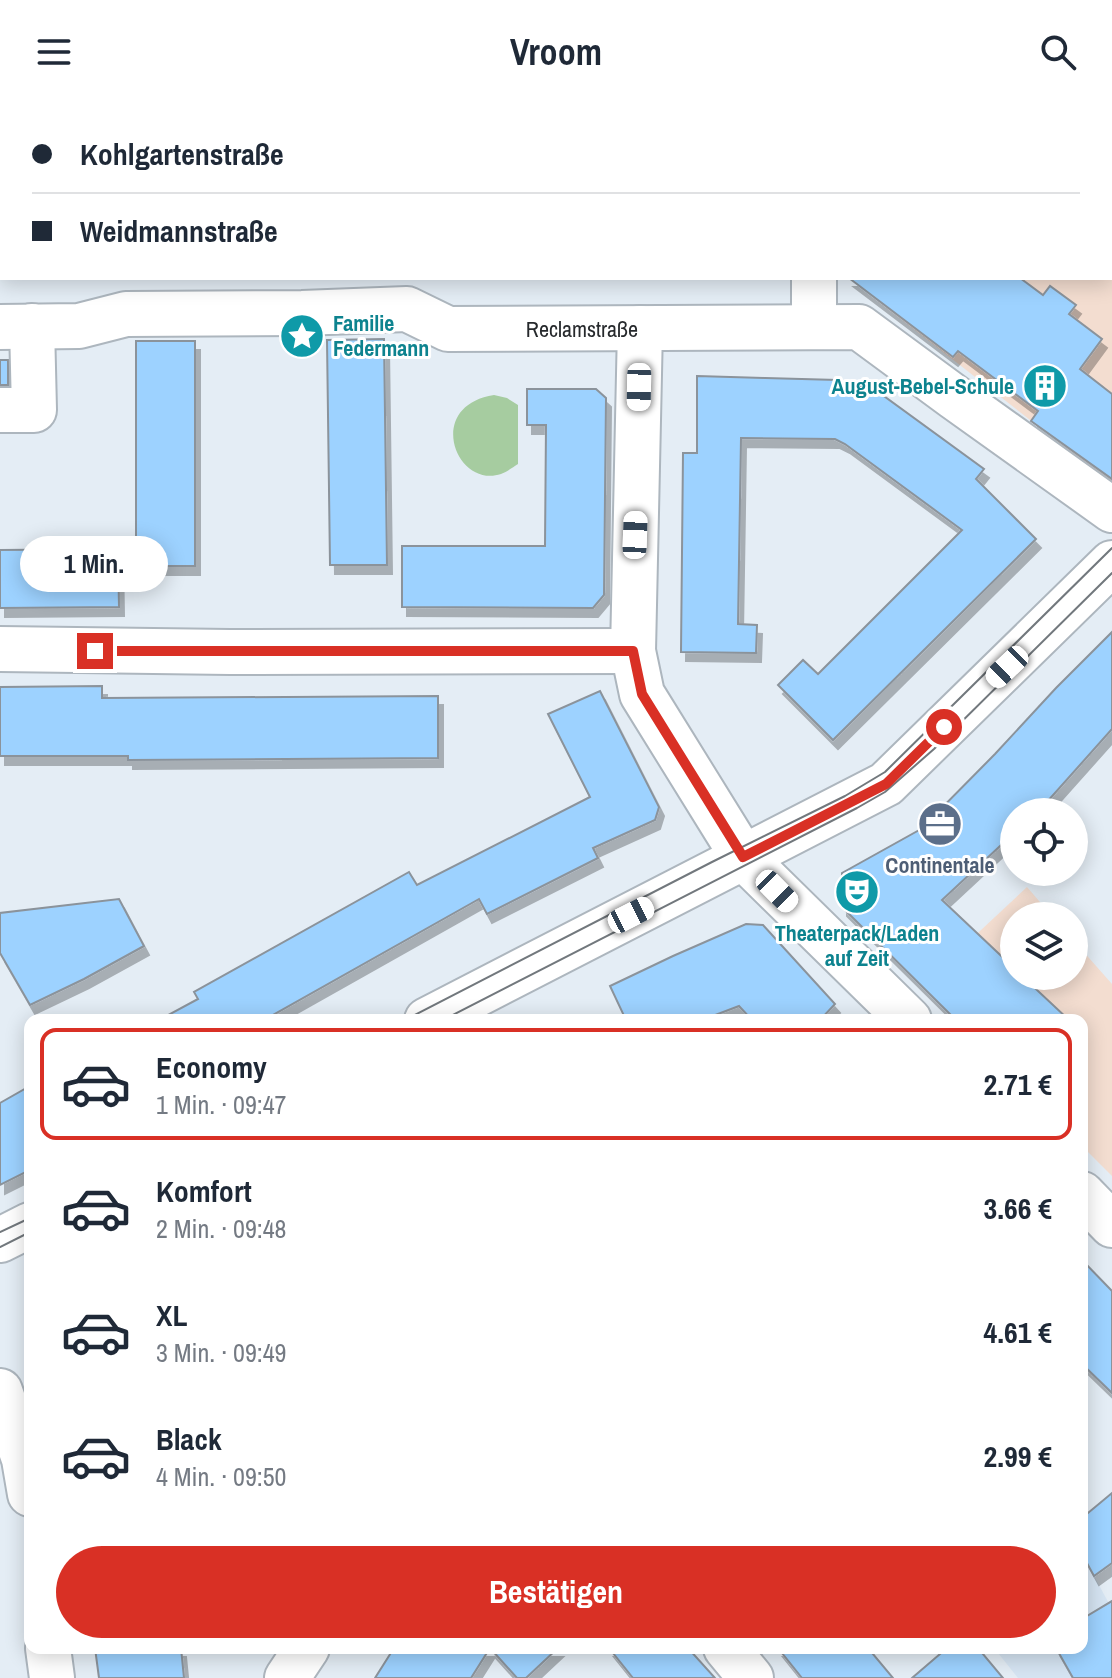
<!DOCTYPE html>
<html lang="de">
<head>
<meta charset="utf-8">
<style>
  :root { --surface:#fff; --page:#f2f2f3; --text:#1f2937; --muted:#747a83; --line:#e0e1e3; --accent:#d93025 }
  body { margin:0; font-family:"Archivo Narrow",sans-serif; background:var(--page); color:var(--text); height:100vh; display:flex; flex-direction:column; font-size:30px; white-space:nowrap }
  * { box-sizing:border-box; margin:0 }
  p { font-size:26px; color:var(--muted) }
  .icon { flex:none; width:44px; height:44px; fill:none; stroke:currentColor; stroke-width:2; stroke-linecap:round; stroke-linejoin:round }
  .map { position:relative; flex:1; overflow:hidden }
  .panel { position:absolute; left:24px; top:910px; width:1064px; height:640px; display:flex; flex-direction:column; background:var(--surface); border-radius:16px; box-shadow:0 4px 20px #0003 }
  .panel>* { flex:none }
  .top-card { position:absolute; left:0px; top:0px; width:1112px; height:176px; box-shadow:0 4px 20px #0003; display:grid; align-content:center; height:176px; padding:0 32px; background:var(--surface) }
  .tools { position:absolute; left:1000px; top:694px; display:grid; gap:16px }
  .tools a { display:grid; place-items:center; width:88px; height:88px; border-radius:50%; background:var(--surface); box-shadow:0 4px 20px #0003; font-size:40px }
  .end { position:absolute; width:36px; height:36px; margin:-18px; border:10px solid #d93025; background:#fff; box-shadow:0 0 0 4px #fff }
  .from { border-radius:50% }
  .bubble { position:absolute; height:56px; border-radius:28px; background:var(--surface); box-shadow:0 4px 20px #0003; font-size:26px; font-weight:800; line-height:56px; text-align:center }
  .car { position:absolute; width:24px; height:48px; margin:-24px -12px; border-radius:10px; box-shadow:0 0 6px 2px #0007; background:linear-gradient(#fff 24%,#345 0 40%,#fff 0 76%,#345 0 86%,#fff 0) }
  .top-card b { display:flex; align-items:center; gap:28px; height:76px; font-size:30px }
  .top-card b+b { border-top:2px solid var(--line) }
  .top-card i { width:20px; height:20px; background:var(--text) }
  ul { padding:14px 0 0; list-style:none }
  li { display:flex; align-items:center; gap:24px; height:112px; margin:0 16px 12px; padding:0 16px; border:4px solid transparent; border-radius:16px }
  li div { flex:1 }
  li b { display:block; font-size:30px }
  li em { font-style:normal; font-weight:800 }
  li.active { border-color:var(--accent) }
  li>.icon { width:72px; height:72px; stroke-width:1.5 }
  .cta { display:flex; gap:16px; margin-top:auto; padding:16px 32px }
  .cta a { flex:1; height:92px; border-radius:48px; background:var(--accent); color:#fff; font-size:32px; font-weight:800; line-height:92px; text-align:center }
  header { display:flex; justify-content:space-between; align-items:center; height:104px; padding:0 32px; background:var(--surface); font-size:36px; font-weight:800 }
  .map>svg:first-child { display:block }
  .built { fill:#d5e4f2 }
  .industrial { fill:#f3ddd0 }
  .green { fill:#a6cca0 }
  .building { fill:#9dd2ff; stroke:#8b939b; stroke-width:2; filter:url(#shadow) }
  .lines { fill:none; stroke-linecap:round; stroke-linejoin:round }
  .minor-casing { stroke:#adb6be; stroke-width:48 }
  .minor { stroke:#fff; stroke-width:44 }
  .tram { stroke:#72787d; stroke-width:2 }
  .route { stroke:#d93025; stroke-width:10 }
  .labels { text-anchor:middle; stroke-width:6; stroke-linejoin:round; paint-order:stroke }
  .culture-label { font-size:22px; font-weight:bold; fill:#0d838f; stroke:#fff; text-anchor:start }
  .street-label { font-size:22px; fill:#26292c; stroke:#fff }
  .service-label { font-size:22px; font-weight:bold; fill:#4e5e75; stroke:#fff }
</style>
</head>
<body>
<header><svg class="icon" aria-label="menu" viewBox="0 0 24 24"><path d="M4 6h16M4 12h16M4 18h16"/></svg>Vroom<svg class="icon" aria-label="search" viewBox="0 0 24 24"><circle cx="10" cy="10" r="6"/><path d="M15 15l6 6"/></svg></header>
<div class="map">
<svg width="1112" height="1574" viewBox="0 0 1112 1574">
  <defs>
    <filter id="shadow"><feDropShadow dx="5" dy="9" stdDeviation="0" flood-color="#0004"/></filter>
  </defs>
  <rect width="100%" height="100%" fill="#e4edf5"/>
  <path class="built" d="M1082 1450 1112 1505V1574H1018L994 1544H1082Z"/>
  <g class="industrial">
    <path d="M861 0H1112V380L874 194 863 174H1110V2H861Z"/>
    <path d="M1027 783 1052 812H1014V872H1074V837L1112 880V1072L1082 1042V916H956L921 882Z"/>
  </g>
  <path class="green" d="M494 291 507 294 518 301V360C513 363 507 368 501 370 456 385 424 302 494 291Z"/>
  <g class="building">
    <path d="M849 174H1020L1043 191 1050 182 1076 201 1069 210 1102 235 1080 265 1112 290V375L1031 317 1038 307 958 247 953 253Z"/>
    <path d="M384 235 387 461H330L327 236Z"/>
    <rect x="136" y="237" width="59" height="225"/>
    <rect x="0" y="256" width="8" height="25"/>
    <path d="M697 272 838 276 881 290 984 365 976 375 1036 435 833 636 778 581 803 556 818 570 962 426 845 340 835 335 741 334 738 520 757 521 756 549 681 548 683 349H697Z"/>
    <path d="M527 285H596L606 294 604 491 593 504 402 503V442H545L546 321H527Z"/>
    <path d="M118 445 119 503 0 504V446Z"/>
    <path d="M1112 528V625L1038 708H1014V729L942 796 1014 864V872H1022L1069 916H956L842 803V769L921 725 995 650 1056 584Z"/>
    <path d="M102 582V594L438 592V654L128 656V652H0V583Z"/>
    <path d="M600 587 659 703 655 716 593 744 598 754 487 810 479 795 264 916H159L198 895 194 888 409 768 417 781 590 693 548 610Z"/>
    <path d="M119 795 144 842 84 875 30 901 0 849V809Z"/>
    <path d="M746 820 763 821 835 900 820 916H752L739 902 702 916H626L610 882 673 852Z"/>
    <path d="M30 982V1066L0 1081V999Z"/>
    <path d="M1082 1156 1112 1187V1289L1082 1260Z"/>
    <path d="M1112 1389V1459L1094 1472 1082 1450V1414Z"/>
    <path d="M1112 1497V1574H1073L1056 1544H1082V1515Z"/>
    <path d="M95 1544H181L184 1574H99Z"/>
    <path d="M394 1544H558L526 1574H517L490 1544 471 1574H375Z"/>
    <path d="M609 1544H688L715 1574H633Z"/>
    <path d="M778 1544H868L893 1574H802Z"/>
    <path d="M947 1544H978L1003 1574H912Z"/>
  </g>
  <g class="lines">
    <g class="minor-casing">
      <g id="minor">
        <path d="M815 2V0"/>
        <path d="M0 223 79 222 126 210 302 209 407 205 448 225 859 223 954 293 1112 406"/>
        <path d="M814 223V174"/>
        <path d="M640 224 633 547 642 590 743 753 909 916"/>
        <path d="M0 306H34L32 222"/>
        <path d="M0 545 230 548 633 547"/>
        <path d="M427 916 886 680 1112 459"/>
        <path d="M1082 1090 1112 1121"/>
        <path d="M0 1136 30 1121"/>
        <path d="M0 1287 24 1355 30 1390"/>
        <path d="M48 1544 52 1574"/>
        <path d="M726 1544 751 1574"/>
        <path d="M287 1574 307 1544"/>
      </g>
    </g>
    <use href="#minor" class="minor"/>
    <g class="tram">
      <path d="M405 916 712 758 845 692 885 668 1112 444"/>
      <path d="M443 916 857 704 885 688 934 645 1112 469"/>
      <path d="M0 1128 30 1114"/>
      <path d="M0 1143 30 1128"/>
    </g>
  </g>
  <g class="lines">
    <path class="route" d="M95 547H633L642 590 743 753 886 680 944 623"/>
  </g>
  <defs>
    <g id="sight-disc" transform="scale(2.3)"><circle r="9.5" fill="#0f9aa8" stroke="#fff"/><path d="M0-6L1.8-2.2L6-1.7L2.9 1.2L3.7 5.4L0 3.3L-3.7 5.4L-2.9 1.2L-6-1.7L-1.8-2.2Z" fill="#fff"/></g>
    <g id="building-disc" transform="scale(2.3)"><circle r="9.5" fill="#0f9aa8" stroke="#fff"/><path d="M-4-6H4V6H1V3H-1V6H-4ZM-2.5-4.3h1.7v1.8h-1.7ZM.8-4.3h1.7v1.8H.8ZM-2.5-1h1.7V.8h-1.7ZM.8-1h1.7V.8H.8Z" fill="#fff"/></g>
    <g id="office-disc" transform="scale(2.3)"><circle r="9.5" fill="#5c6f8a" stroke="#fff"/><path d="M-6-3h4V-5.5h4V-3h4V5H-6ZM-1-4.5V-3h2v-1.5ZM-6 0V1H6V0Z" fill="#fff"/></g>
    <g id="theatre-disc" transform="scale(2.3)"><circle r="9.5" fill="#0f9aa8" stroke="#fff"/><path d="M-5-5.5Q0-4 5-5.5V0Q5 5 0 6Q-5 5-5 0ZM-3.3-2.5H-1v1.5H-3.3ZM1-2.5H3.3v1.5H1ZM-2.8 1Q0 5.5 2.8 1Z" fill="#fff"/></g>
  </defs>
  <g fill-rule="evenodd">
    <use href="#sight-disc" x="302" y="232"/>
    <use href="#building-disc" x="1045" y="282"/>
    <use href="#office-disc" x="940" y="720"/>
    <use href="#theatre-disc" x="857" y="788"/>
  </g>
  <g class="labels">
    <g class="culture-label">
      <text x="333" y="227">Familie<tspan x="333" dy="25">Federmann</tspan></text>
      <text x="1014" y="290" text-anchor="end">August-Bebel-Schule</text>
      <text x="857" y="837" text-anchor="middle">Theaterpack/Laden<tspan x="857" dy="25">auf Zeit</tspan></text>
    </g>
    <g class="street-label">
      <text x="582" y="233">Reclamstraße</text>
    </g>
    <g class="service-label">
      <text x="940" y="769">Continentale</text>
    </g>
  </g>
</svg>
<div class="tools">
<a><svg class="icon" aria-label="locate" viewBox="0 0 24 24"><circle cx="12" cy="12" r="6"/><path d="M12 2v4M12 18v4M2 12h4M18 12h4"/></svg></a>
<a><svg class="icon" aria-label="layers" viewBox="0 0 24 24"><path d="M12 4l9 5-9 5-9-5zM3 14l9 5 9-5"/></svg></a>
</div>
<i class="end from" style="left:944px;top:623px"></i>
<i class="end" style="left:95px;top:547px"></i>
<div class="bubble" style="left:20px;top:432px;width:148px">1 Min.</div>
<i class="car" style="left:639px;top:283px;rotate:181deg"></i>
<i class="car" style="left:635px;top:431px;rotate:2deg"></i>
<i class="car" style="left:1007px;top:563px;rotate:226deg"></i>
<i class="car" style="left:777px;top:787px;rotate:135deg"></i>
<i class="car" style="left:631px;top:811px;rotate:63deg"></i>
<div class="top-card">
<b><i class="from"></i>Kohlgartenstraße</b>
<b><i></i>Weidmannstraße</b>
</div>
<section class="panel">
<ul>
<li class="active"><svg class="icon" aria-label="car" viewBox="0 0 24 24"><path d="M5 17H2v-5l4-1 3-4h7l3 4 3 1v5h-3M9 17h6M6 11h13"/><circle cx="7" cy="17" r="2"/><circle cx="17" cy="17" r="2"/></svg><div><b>Economy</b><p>1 Min. · 09:47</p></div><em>2.71 €</em></li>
<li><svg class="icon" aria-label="car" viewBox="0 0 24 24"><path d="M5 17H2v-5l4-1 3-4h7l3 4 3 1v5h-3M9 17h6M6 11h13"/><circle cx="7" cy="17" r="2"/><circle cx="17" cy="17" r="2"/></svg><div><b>Komfort</b><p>2 Min. · 09:48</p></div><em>3.66 €</em></li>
<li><svg class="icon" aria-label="car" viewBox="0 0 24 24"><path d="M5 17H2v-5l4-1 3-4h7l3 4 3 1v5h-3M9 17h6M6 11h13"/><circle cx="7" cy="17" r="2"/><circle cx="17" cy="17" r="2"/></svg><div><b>XL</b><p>3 Min. · 09:49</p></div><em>4.61 €</em></li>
<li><svg class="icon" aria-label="car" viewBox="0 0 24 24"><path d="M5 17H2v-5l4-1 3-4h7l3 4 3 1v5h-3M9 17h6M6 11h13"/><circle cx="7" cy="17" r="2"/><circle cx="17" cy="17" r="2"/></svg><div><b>Black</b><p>4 Min. · 09:50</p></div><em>2.99 €</em></li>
</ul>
<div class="cta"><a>Bestätigen</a></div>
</section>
</div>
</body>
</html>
